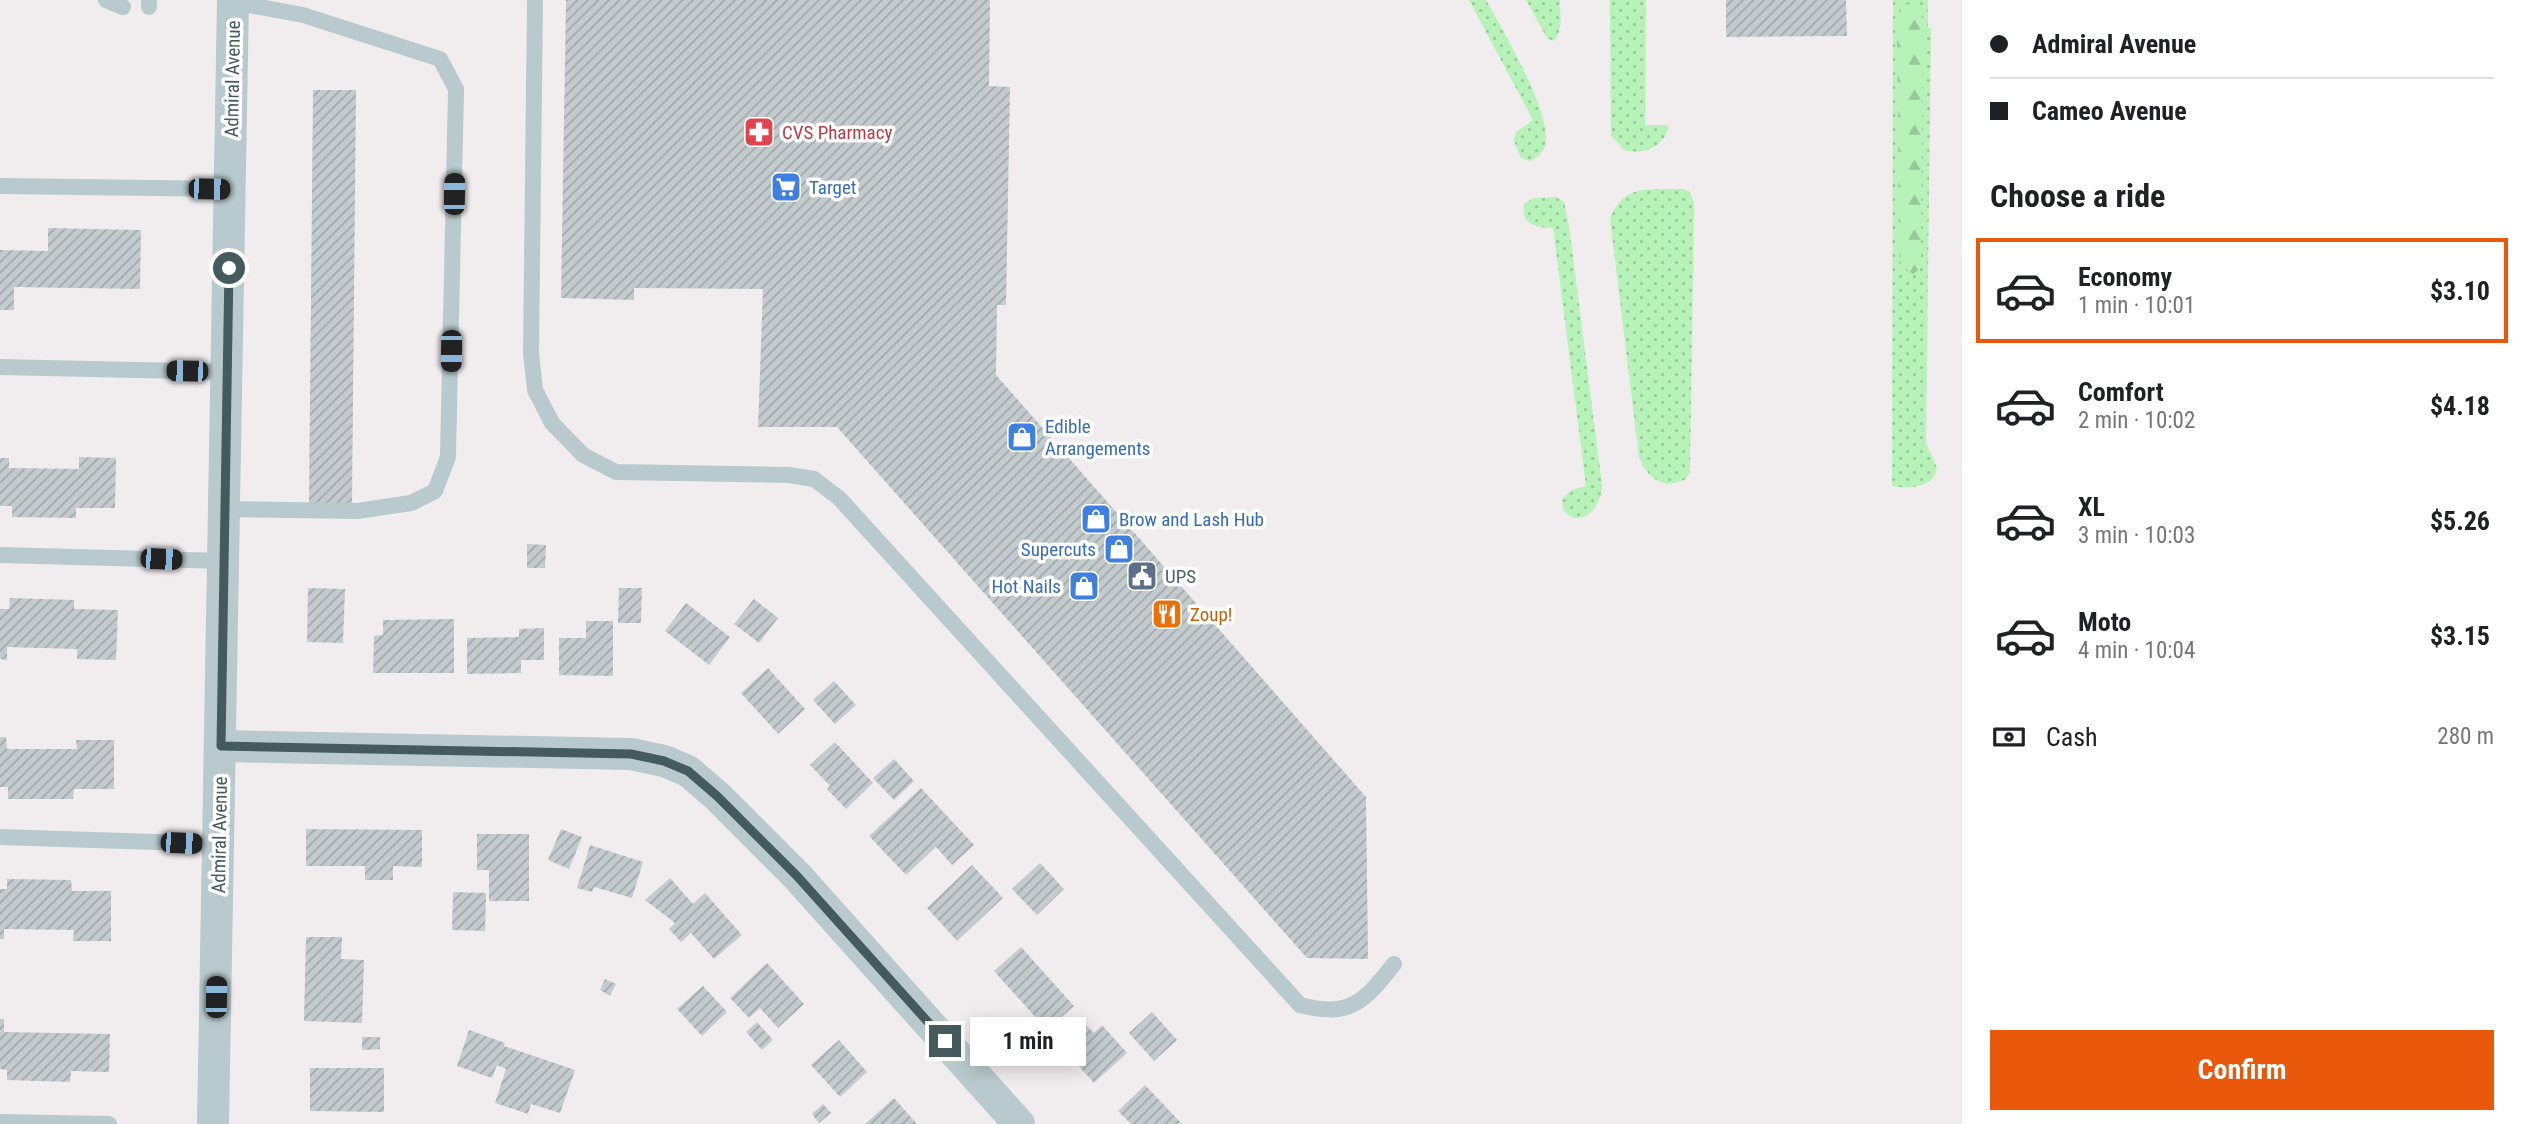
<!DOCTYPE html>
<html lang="en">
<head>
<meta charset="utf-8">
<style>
  :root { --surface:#fff; --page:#f2f2f2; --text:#202124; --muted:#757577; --line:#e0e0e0; --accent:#ea580c }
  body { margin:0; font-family:"Roboto Condensed",sans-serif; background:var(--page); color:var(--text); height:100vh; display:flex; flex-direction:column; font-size:26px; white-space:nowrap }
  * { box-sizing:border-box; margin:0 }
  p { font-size:23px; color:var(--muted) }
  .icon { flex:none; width:38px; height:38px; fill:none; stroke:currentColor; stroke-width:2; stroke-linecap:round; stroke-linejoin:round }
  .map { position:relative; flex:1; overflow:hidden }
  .panel { display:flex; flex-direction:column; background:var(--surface); width:560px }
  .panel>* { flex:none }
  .top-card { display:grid; align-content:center; height:154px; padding:0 28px; background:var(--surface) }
  .end { position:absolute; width:32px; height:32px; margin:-16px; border:9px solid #445a5d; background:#fff; box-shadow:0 0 0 4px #fff }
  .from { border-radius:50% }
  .bubble { position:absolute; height:49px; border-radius:0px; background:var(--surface); box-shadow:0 4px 18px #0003; font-size:23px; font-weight:700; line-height:49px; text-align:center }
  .car { position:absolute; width:21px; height:42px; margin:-21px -10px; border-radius:9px; box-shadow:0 0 5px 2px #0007; background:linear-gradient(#222 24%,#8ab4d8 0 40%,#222 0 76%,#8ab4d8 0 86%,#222 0) }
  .top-card b { display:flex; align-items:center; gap:24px; height:66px; font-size:26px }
  .top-card b+b { border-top:2px solid var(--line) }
  .top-card i { width:18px; height:18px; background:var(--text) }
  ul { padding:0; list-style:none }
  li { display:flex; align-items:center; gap:21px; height:105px; margin:0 14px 10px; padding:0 14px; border:4px solid transparent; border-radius:0px }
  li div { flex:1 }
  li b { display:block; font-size:26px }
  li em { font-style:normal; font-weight:700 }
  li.active { border-color:var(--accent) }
  li>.icon { width:63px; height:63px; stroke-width:1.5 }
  h2 { padding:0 28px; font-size:32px; line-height:84px }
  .pay { display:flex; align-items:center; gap:18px; height:77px; padding:0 28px; font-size:26px }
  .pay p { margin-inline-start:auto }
  .button { display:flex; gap:14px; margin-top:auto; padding:14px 28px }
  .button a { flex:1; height:80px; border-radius:0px; background:var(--accent); color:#fff; font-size:28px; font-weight:700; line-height:80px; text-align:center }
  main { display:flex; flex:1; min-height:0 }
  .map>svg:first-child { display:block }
  .grass { fill:url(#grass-dots) }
  .forest { fill:url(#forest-firs) }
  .building { fill:url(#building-hatch) }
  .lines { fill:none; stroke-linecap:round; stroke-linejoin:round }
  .service { stroke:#b8cacd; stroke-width:16 }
  .minor { stroke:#b8cacd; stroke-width:32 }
  .route { stroke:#445a5d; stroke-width:9 }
  .labels { text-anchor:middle; stroke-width:7; stroke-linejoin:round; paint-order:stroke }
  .street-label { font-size:19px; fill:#445a5d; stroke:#fff }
  .health-label { font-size:19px; fill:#be3a42; stroke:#fff; text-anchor:start }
  .shop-label { font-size:19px; fill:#366cbe; stroke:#fff; text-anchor:start }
  .service-label { font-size:19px; fill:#4e5e75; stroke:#fff; text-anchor:start }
  .food-label { font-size:19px; fill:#c56008; stroke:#fff; text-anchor:start }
</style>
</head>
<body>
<main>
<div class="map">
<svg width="1962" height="1124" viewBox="0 0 1962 1124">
  <defs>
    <pattern id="grass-dots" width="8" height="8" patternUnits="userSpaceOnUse" patternTransform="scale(1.75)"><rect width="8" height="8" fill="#b7f3b9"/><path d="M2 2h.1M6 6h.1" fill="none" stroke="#96c89a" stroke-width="1.8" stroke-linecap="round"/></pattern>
    <pattern id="forest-firs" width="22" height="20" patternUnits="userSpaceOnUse" patternTransform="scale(1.75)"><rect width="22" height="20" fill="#b7f3b9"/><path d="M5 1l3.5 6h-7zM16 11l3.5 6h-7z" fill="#96c89a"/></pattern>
    <pattern id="building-hatch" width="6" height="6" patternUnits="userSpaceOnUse" patternTransform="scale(1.75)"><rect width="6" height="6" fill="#c4cbce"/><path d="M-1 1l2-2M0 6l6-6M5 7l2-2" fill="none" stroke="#a1a8aa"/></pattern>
  </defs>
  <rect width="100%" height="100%" fill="#f1edef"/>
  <g class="grass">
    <path d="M1469 0H1486C1501 27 1555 118 1545 146 1543 153 1537 158 1530 161L1521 158 1514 141 1516 132 1533 120Z"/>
    <path d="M1526 0H1560C1560 13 1564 33 1553 41L1547 38Z"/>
    <path d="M1610 0H1646L1645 125H1667L1669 127C1663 148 1644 155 1624 150L1611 136Z"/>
    <path d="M1893 0H1928V28H1931L1926 443 1937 468C1935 488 1908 489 1892 486Z"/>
    <path d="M1683 189 1689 191 1694 202 1690 472 1686 479C1664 491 1647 478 1639 457L1610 219C1623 183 1650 190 1683 189Z"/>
    <path d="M1556 197 1564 202 1569 225 1602 485C1602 507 1581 531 1563 510L1562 499 1571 490 1586 486 1553 228C1536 227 1521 226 1524 204L1533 198Z"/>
  </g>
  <path class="forest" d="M1907 4 1918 9 1923 20 1921 263 1918 270 1913 274 1901 265 1899 254 1897 23 1900 10Z"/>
  <g class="building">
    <path d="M566 0H990L989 86 1010 87 1006 305H997L996 375 1366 797 1368 959 1307 958 837 427H758L763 289 634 288V300L561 298Z"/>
    <path d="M1726 0H1846L1847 36 1726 37Z"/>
    <path d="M313 90H356L352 503H309Z"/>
    <path d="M48 228 141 230 140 289 14 287V310H0V250L48 251Z"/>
    <path d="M79 457 116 458 115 508H76V518L12 517V506H0V458H9V468L79 469Z"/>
    <path d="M527 544 546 545 545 568H527Z"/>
    <path d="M308 588 345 589 343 643 307 642Z"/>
    <path d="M619 588H642L641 623H618Z"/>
    <path d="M10 598 74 600V609L118 610 116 660 77 659V649L7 647V660L0 659V609H9Z"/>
    <path d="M754 599 778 618 759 643 734 624Z"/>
    <path d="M686 603 730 637 709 665 665 631Z"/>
    <path d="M454 619V673H373L374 636 383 635V620Z"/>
    <path d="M586 621H613V676L559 675V638H586Z"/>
    <path d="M544 628V660H521V673L467 674V638L519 637V629Z"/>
    <path d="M768 668 805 709 778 734 741 693Z"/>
    <path d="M834 681 856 705 835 724 813 700Z"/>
    <path d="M0 737H6L7 749H77L76 740H114V789H74L73 799H8V787H0Z"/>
    <path d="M835 742 873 783 846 809 827 789 830 786 810 765Z"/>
    <path d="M894 759 914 781 894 800 873 778Z"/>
    <path d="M921 788 974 845 952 865 936 847 906 875 869 836Z"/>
    <path d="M306 829 422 830V867L393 866V880H365V866H306Z"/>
    <path d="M561 829 582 837 569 869 548 860Z"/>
    <path d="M477 834H529V901H489V870H477Z"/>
    <path d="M590 845 643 862 632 898 594 887 592 892 577 888Z"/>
    <path d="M1040 863 1064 889 1037 915 1012 889Z"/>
    <path d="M972 865 1003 898 957 941 927 908Z"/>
    <path d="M670 878 693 904 705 893 742 935 714 959 691 933 681 942 669 929 675 923 645 900Z"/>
    <path d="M7 879 71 880 72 891H111V941H73L74 930 4 929V939H0V889H7Z"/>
    <path d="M453 892 486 893 485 931 452 930Z"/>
    <path d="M306 937H342L341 959 364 960 362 1023 304 1021Z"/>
    <path d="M1021 947 1074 1006 1047 1030 994 971Z"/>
    <path d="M767 963 804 1004 778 1028 760 1008 749 1018 730 998Z"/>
    <path d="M605 979 616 984 610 996 600 990Z"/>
    <path d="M703 986 727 1012 702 1036 677 1009Z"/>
    <path d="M1152 1012 1177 1040 1154 1061 1129 1033Z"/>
    <path d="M0 1019H4V1032L110 1034 109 1072 71 1071 70 1082 7 1080V1070L0 1069Z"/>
    <path d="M1080 1019 1094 1033 1102 1025 1127 1053 1094 1083 1056 1041Z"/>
    <path d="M757 1022 773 1040 762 1050 746 1032Z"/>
    <path d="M469 1030 505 1043 504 1046 575 1070 560 1113 531 1104 528 1114 495 1103 506 1069 497 1065 492 1078 457 1066Z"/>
    <path d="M362 1037H380V1049L362 1050Z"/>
    <path d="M839 1040 867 1072 840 1097 811 1065Z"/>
    <path d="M310 1068H384V1112L310 1111Z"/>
    <path d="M1145 1085 1182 1124H1131L1118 1111Z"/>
    <path d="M894 1098 917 1124H865Z"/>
    <path d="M823 1104 831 1113 819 1123 812 1114Z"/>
  </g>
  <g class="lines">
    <g class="service">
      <path d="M106 0 123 7"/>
      <path d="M149 0V7"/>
      <path d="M535 0 531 353 535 390 552 423 583 455 616 472 789 475 814 479 839 498 1300 1005C1350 1018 1364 1002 1394 964"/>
      <path d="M0 186 230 189"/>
      <path d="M0 367 227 372"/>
      <path d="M225 509 357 511 411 503 435 491 448 457 456 89 440 59 303 15 233 2"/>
      <path d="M0 555 224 561"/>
      <path d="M0 837 219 844"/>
      <path d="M0 1122 109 1124"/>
    </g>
    <g class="minor">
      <path d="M221 746 631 754 664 761 688 771 717 796 797 876 1019 1124"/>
      <path d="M213 1124 233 0"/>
    </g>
  </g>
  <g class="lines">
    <path class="route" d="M229 268 221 746 631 754 664 761 688 771 717 796 797 876 945 1041"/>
  </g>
  <defs>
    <g id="pharmacy-square" transform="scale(1.575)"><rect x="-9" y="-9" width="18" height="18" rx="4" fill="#e0444e" stroke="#fff"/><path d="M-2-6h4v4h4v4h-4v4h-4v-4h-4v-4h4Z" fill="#fff"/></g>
    <g id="supermarket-square" transform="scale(1.575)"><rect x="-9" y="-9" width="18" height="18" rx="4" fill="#3f7fe0" stroke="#fff"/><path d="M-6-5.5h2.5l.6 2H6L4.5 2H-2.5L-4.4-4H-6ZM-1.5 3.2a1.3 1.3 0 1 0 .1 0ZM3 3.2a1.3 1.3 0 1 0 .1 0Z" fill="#fff"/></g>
    <g id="shop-square" transform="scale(1.575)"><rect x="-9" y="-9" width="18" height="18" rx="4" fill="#3f7fe0" stroke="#fff"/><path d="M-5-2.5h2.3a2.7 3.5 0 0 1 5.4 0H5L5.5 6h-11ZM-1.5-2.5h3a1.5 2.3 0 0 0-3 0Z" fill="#fff"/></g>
    <g id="civic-square" transform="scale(1.575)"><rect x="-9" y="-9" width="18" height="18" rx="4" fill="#5c6f8a" stroke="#fff"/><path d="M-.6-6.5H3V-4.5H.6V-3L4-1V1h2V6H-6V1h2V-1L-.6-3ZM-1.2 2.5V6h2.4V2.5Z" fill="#fff"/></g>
    <g id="restaurant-square" transform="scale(1.575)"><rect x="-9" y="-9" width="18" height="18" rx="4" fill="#e8710a" stroke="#fff"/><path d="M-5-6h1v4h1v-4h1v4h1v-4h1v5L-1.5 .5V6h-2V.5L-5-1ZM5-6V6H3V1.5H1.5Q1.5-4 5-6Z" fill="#fff"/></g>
  </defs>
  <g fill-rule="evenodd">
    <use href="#pharmacy-square" x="759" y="132"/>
    <use href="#supermarket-square" x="786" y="187"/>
    <use href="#shop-square" x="1022" y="437"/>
    <use href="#shop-square" x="1096" y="519"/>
    <use href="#shop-square" x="1119" y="549"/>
    <use href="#civic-square" x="1142" y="576"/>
    <use href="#shop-square" x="1084" y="586"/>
    <use href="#restaurant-square" x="1167" y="614"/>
  </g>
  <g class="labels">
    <g class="street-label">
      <text transform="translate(232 79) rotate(-89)" y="7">Admiral Avenue</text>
      <text transform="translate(219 835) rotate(-89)" y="7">Admiral Avenue</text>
    </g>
    <g class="health-label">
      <text x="782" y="139">CVS Pharmacy</text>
    </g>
    <g class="shop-label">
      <text x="809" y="194">Target</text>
      <text x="1045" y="433">Edible<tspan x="1045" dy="22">Arrangements</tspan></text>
      <text x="1119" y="526">Brow and Lash Hub</text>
      <text x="1096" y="556" text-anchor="end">Supercuts</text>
      <text x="1061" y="593" text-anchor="end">Hot Nails</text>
    </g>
    <g class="service-label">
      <text x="1165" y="583">UPS</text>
    </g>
    <g class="food-label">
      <text x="1190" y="621">Zoup!</text>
    </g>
  </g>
</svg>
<i class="end from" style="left:229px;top:268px"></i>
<i class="end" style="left:945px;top:1041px"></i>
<div class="bubble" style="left:970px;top:1017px;width:116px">1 min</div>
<i class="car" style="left:209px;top:189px;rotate:91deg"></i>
<i class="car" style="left:454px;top:194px;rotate:1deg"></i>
<i class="car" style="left:451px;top:351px;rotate:181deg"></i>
<i class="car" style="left:187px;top:371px;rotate:271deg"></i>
<i class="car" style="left:161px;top:559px;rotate:92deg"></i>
<i class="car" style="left:181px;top:843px;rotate:92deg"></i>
<i class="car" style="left:216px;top:997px;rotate:1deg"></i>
</div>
<section class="panel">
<div class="top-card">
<b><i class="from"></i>Admiral Avenue</b>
<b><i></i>Cameo Avenue</b>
</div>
<h2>Choose a ride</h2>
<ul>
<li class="active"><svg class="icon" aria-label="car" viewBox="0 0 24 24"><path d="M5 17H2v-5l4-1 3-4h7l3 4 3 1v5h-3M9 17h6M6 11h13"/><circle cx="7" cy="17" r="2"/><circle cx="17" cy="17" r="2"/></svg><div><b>Economy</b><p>1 min · 10:01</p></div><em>$3.10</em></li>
<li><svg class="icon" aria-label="car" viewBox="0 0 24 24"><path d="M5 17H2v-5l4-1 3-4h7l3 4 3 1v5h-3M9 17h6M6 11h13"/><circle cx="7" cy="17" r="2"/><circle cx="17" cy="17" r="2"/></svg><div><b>Comfort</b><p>2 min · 10:02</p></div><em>$4.18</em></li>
<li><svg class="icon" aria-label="car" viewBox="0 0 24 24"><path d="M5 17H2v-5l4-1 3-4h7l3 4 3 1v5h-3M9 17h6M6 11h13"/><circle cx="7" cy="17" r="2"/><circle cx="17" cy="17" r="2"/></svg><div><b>XL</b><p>3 min · 10:03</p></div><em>$5.26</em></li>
<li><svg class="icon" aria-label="car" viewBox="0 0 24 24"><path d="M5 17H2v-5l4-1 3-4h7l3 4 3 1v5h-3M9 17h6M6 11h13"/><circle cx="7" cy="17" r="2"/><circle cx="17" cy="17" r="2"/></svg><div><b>Moto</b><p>4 min · 10:04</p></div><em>$3.15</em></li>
</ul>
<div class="pay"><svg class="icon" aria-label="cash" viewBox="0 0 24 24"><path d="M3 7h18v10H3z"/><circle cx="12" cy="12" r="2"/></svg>Cash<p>280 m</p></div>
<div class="button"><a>Confirm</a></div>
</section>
</main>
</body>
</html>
